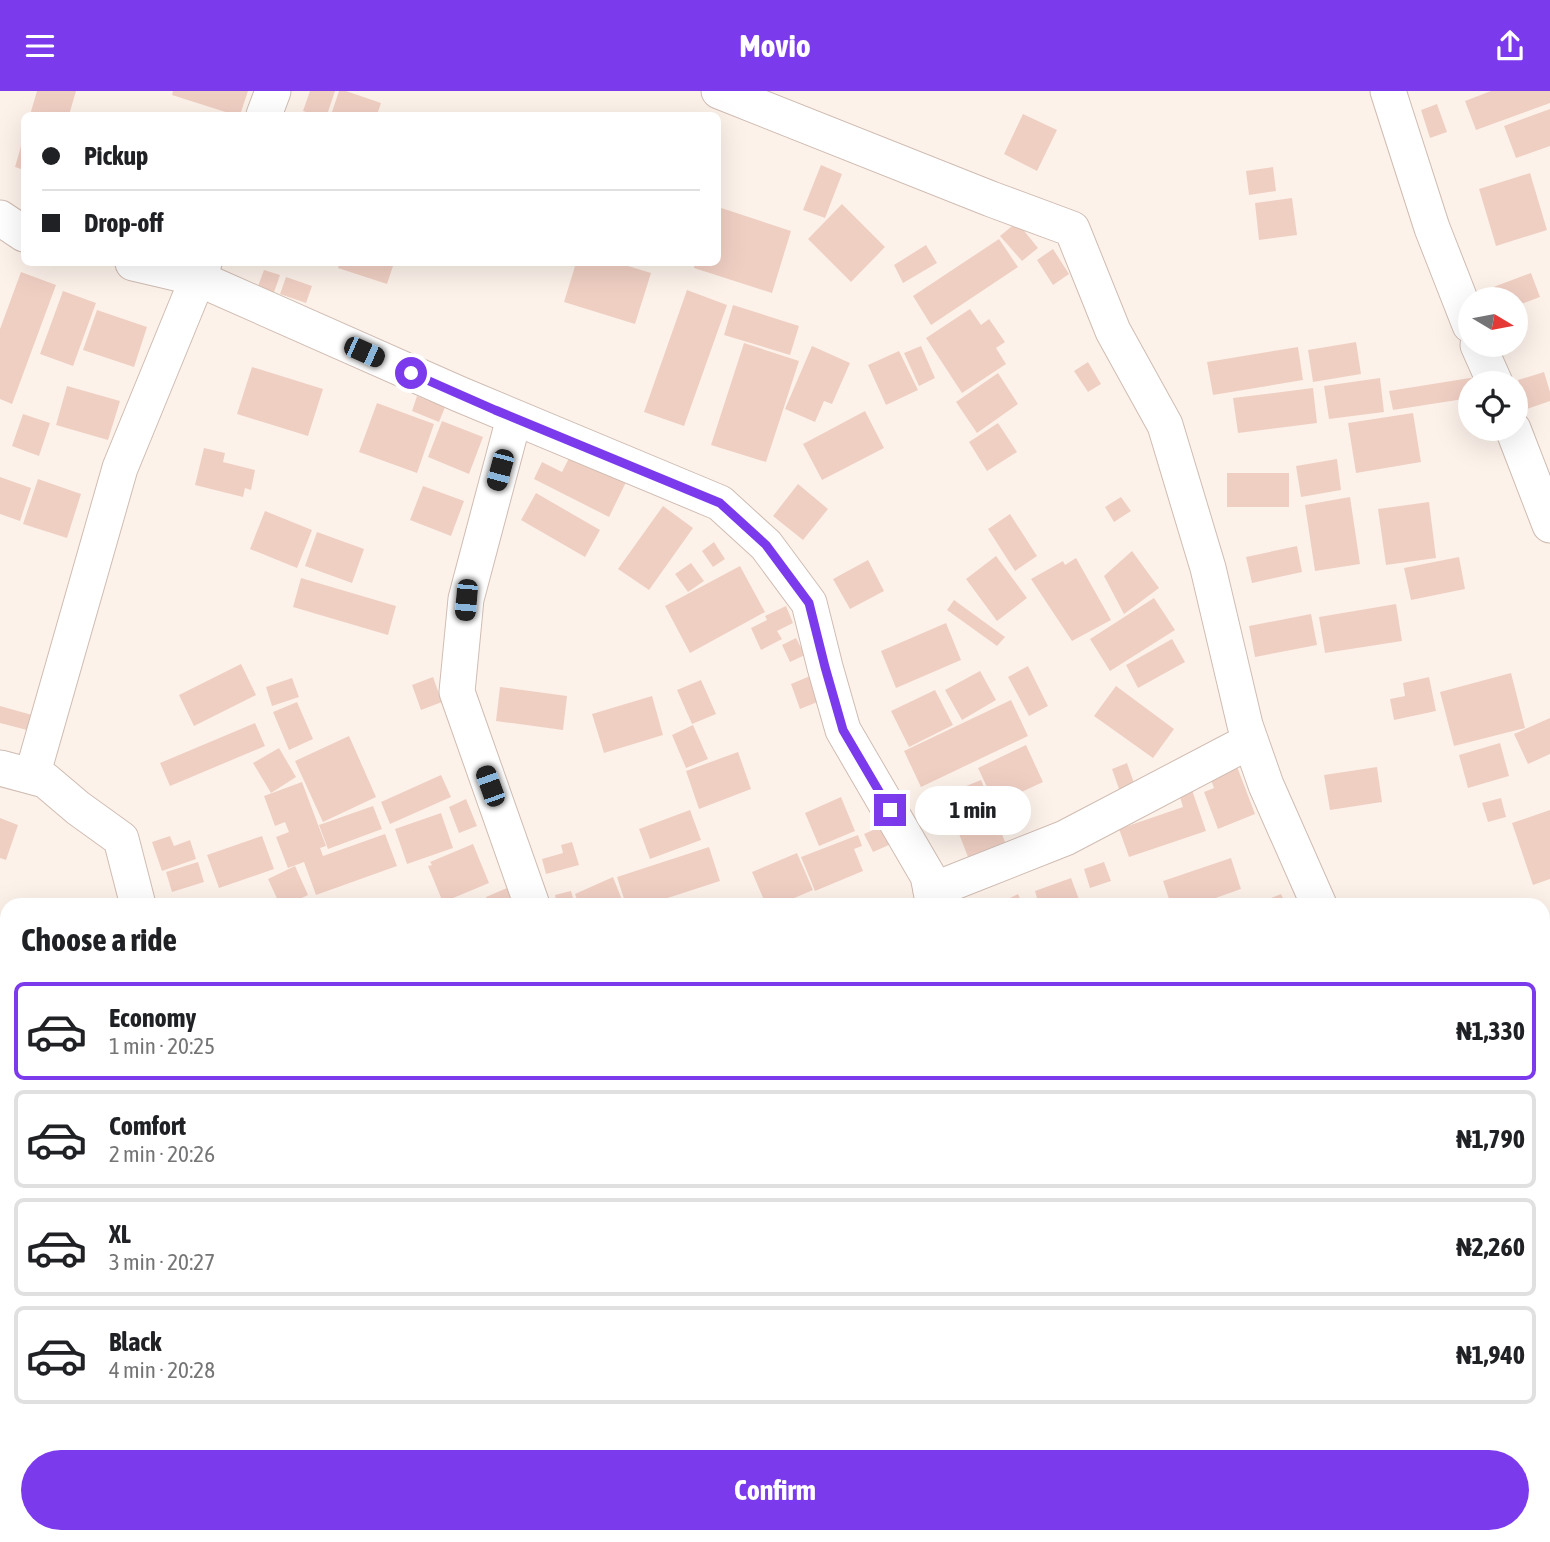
<!DOCTYPE html>
<html lang="en">
<head>
<meta charset="utf-8">
<style>
  :root { --surface:#fff; --page:#f2f2f2; --text:#202124; --muted:#757577; --line:#e0e0e0; --accent:#7c3aed }
  body { margin:0; font-family:"Asap Condensed",sans-serif; background:var(--page); color:var(--text); height:100vh; display:flex; flex-direction:column; font-size:26px; white-space:nowrap }
  * { box-sizing:border-box; margin:0 }
  p { font-size:23px; color:var(--muted) }
  .icon { flex:none; width:38px; height:38px; fill:none; stroke:currentColor; stroke-width:2; stroke-linecap:round; stroke-linejoin:round }
  .map { position:relative; flex:1; overflow:hidden }
  .side { position:absolute; left:0px; top:807px; width:1550px; height:646px; display:flex; flex-direction:column; background:var(--surface); border-radius:21px 21px 0 0; box-shadow:0 7px 28px #0002 }
  .side>* { flex:none }
  .hud { position:absolute; left:21px; top:21px; width:700px; height:154px; border-radius:10px; box-shadow:0 7px 28px #0002; display:grid; align-content:center; height:154px; padding:0 21px; background:var(--surface) }
  .needle { width:46px; rotate:100deg }
  .buttons { position:absolute; left:1458px; top:196px; display:grid; gap:14px }
  .buttons a { display:grid; place-items:center; width:70px; height:70px; border-radius:50%; background:var(--surface); box-shadow:0 7px 28px #0002; font-size:35px }
  .end { position:absolute; width:32px; height:32px; margin:-16px; border:9px solid #7c3aed; background:#fff; box-shadow:0 0 0 4px #fff }
  .from { border-radius:50% }
  .bubble { position:absolute; height:49px; border-radius:24px; background:var(--surface); box-shadow:0 7px 28px #0002; font-size:23px; font-weight:700; line-height:49px; text-align:center }
  .car { position:absolute; width:21px; height:42px; margin:-21px -10px; border-radius:9px; box-shadow:0 0 5px 2px #0007; background:linear-gradient(#222 24%,#8ab4d8 0 40%,#222 0 76%,#8ab4d8 0 86%,#222 0) }
  .hud b { display:flex; align-items:center; gap:24px; height:66px; font-size:26px }
  .hud b+b { border-top:2px solid var(--line) }
  .hud i { width:18px; height:18px; background:var(--text) }
  ul { padding:0; list-style:none }
  li { display:flex; align-items:center; gap:21px; height:98px; margin:0 14px 10px; padding:0 7px; border:4px solid var(--line); border-radius:10px }
  li div { flex:1 }
  li b { display:block; font-size:26px }
  li em { font-style:normal; font-weight:700 }
  li.current { border-color:var(--accent) }
  li>.icon { width:63px; height:63px; stroke-width:1.5 }
  h2 { padding:0 21px; font-size:32px; line-height:84px }
  .primary-button { display:flex; gap:14px; margin-top:auto; padding:14px 21px }
  .primary-button a { flex:1; height:80px; border-radius:42px; background:var(--accent); color:#fff; font-size:28px; font-weight:700; line-height:80px; text-align:center }
  header { display:flex; justify-content:space-between; align-items:center; height:91px; padding:0 21px; background:var(--accent); color:#fff; font-size:32px; font-weight:700 }
  .map>svg:first-child { display:block }
  .building { fill:#f0cfc3 }
  .lines { fill:none; stroke-linecap:round; stroke-linejoin:round }
  .minor-casing { stroke:#d0bcb2; stroke-width:37 }
  .minor { stroke:#fff; stroke-width:35 }
  .route { stroke:#7c3aed; stroke-width:9 }
</style>
</head>
<body>
<header><svg class="icon" aria-label="menu" viewBox="0 0 24 24"><path d="M4 6h16M4 12h16M4 18h16"/></svg>Movio<svg class="icon" aria-label="share" viewBox="0 0 24 24"><path d="M12 15V3M7 8l5-5 5 5M5 13v7h14v-7"/></svg></header>
<div class="map">
<svg width="1550" height="1451" viewBox="0 0 1550 1451">
  <rect width="100%" height="100%" fill="#fcf2ea"/>
  <g class="building">
    <path d="M37 0H76L69 24H30Z"/>
    <path d="M173 0H248L240 24H235L172 4Z"/>
    <path d="M310 0H335L327 24H315L303 20Z"/>
    <path d="M339 0H346L381 12 377 24H331Z"/>
    <path d="M1491 0H1550V12L1476 39 1465 10Z"/>
    <path d="M1437 13 1447 41 1430 47 1421 19Z"/>
    <path d="M1550 18V55L1516 67 1504 35Z"/>
    <path d="M1023 23 1057 39 1037 80 1004 63Z"/>
    <path d="M24 45V79L15 76Z"/>
    <path d="M821 74 842 83 825 127 803 119Z"/>
    <path d="M1273 76 1276 100 1249 104 1246 80Z"/>
    <path d="M1530 82 1547 139 1496 155 1479 98Z"/>
    <path d="M1292 107 1297 144 1259 149 1255 112Z"/>
    <path d="M842 113 885 156 851 191 808 148Z"/>
    <path d="M718 116 791 140 772 202 694 177 695 172H718Z"/>
    <path d="M1017 131 1038 157 1022 170 1000 145Z"/>
    <path d="M999 148 1018 176 931 234 913 205Z"/>
    <path d="M926 154 937 172 903 192 894 174Z"/>
    <path d="M1053 158 1069 183 1053 194 1037 169Z"/>
    <path d="M340 172H394L387 193 338 177Z"/>
    <path d="M576 172H618L651 182 635 233 564 211Z"/>
    <path d="M264 179 280 184 273 204 257 198Z"/>
    <path d="M21 181 56 194 12 313 0 308V238Z"/>
    <path d="M1531 182 1540 206 1516 215V208H1492L1488 198Z"/>
    <path d="M286 186 312 195 306 212 280 203Z"/>
    <path d="M687 199 727 214 684 335 644 321Z"/>
    <path d="M63 200 96 212 73 275 40 263Z"/>
    <path d="M733 214 799 235 790 264 724 244Z"/>
    <path d="M970 218 981 234 989 228 1005 251 996 257 1006 273 962 302 926 247Z"/>
    <path d="M97 219 147 236 134 276 83 259Z"/>
    <path d="M1356 251 1361 283 1313 291 1308 259Z"/>
    <path d="M744 252 799 270 766 371 711 354Z"/>
    <path d="M812 255 850 272 832 313 824 310 815 331 785 318Z"/>
    <path d="M921 255 935 287 919 295 904 262Z"/>
    <path d="M1298 256 1303 289 1213 304 1207 271Z"/>
    <path d="M899 260 918 299 886 314 868 274Z"/>
    <path d="M1088 271 1101 293 1088 301 1074 280Z"/>
    <path d="M252 276 323 298 308 345 237 323Z"/>
    <path d="M1544 281 1550 301V310L1527 318 1518 289Z"/>
    <path d="M998 282 1018 313 977 342 956 311Z"/>
    <path d="M1476 286 1477 292H1470V307L1393 319 1389 300Z"/>
    <path d="M1380 287 1384 321 1329 328 1324 295Z"/>
    <path d="M67 295 120 310 108 349 56 334Z"/>
    <path d="M1313 297 1317 332 1238 342 1233 307Z"/>
    <path d="M417 305 445 316 439 331 412 320Z"/>
    <path d="M377 312 434 333 417 382 359 361Z"/>
    <path d="M865 320 884 357 822 389 803 353Z"/>
    <path d="M1413 322 1421 371 1356 382 1348 332Z"/>
    <path d="M23 323 50 332 39 365 12 355Z"/>
    <path d="M442 330 483 346 469 383 428 366Z"/>
    <path d="M998 332 1017 361 987 380 969 351Z"/>
    <path d="M204 357 225 362 223 371 255 379 251 399 245 397 243 406 195 394Z"/>
    <path d="M574 357 629 385 609 426 534 388 542 371 562 381Z"/>
    <path d="M1337 368 1341 399 1301 406 1296 375Z"/>
    <rect x="1227" y="382" width="62" height="34"/>
    <path d="M0 386 31 397 20 430 0 423Z"/>
    <path d="M38 388 81 403 67 447 23 433Z"/>
    <path d="M798 393 828 418 803 449 773 425Z"/>
    <path d="M423 395 464 410 451 445 410 429Z"/>
    <path d="M536 402 600 439 585 466 521 429Z"/>
    <path d="M1121 406 1131 420 1114 431 1105 416Z"/>
    <path d="M1350 406 1360 473 1315 480 1305 414Z"/>
    <path d="M1429 411 1436 467 1386 474 1378 418Z"/>
    <path d="M663 415 693 437 649 499 618 478Z"/>
    <path d="M265 420 312 439 297 477 250 458Z"/>
    <path d="M1010 423 1037 465 1015 480 988 438Z"/>
    <path d="M317 441 364 458 352 492 305 475Z"/>
    <path d="M714 451 725 468 713 476 702 460Z"/>
    <path d="M1297 455 1302 481 1252 492 1246 466Z"/>
    <path d="M1132 460 1159 497 1124 523 1104 485Z"/>
    <path d="M996 465 1027 507 997 530 966 488Z"/>
    <path d="M1459 466 1465 498 1411 509 1404 477Z"/>
    <path d="M1076 467 1111 529 1072 550 1031 488 1063 470 1065 474Z"/>
    <path d="M868 469 884 500 850 518 833 488Z"/>
    <path d="M691 472 704 490 688 501 675 483Z"/>
    <path d="M740 475 765 521 690 562 665 515Z"/>
    <path d="M301 487 396 515 388 544 293 516Z"/>
    <path d="M1154 507 1175 539 1110 580 1090 548Z"/>
    <path d="M954 509 1005 546 997 555 947 519Z"/>
    <path d="M1396 513 1402 550 1325 562 1319 526Z"/>
    <path d="M786 515 793 532 777 540 782 548 761 559 751 537 767 529 765 525Z"/>
    <path d="M1311 523 1317 554 1255 566 1249 535Z"/>
    <path d="M946 532 961 569 896 597 881 560Z"/>
    <path d="M796 547 805 564 790 571 782 554Z"/>
    <path d="M1172 548 1185 571 1138 597 1126 574Z"/>
    <path d="M241 573 256 604 194 635 179 604Z"/>
    <path d="M1028 575 1048 615 1029 625 1008 586Z"/>
    <path d="M980 580 996 609 962 629 945 599Z"/>
    <path d="M1511 582 1525 637 1454 655 1440 601Z"/>
    <path d="M810 585 820 610 800 618 791 593Z"/>
    <path d="M433 586 442 611 421 619 412 594Z"/>
    <path d="M1429 586 1436 620 1394 629 1390 608 1405 605 1403 592Z"/>
    <path d="M292 587 299 606 272 615 266 596Z"/>
    <path d="M701 589 716 623 692 633 677 599Z"/>
    <path d="M1116 595 1174 638 1153 667 1094 625Z"/>
    <path d="M500 596 567 605 563 639 496 630Z"/>
    <path d="M935 599 953 634 909 656 891 620Z"/>
    <path d="M652 605 663 644 604 662 592 623Z"/>
    <path d="M1011 609 1028 645 921 696 904 660Z"/>
    <path d="M297 611 313 648 289 659 273 621Z"/>
    <path d="M0 615 32 624 27 639 0 632Z"/>
    <path d="M1550 627V663L1528 673 1514 643Z"/>
    <path d="M255 632 265 655 170 695 160 672Z"/>
    <path d="M693 634 708 668 686 677 672 644Z"/>
    <path d="M349 645 376 706 323 731 295 670Z"/>
    <path d="M1500 652 1509 685 1468 697 1459 664Z"/>
    <path d="M1026 654 1043 691 995 713 978 677Z"/>
    <path d="M279 657 296 686 271 702 253 672Z"/>
    <path d="M738 661 751 698 699 718 686 680Z"/>
    <path d="M1127 672 1134 692 1119 698 1112 678Z"/>
    <path d="M1236 673 1255 723 1218 738 1204 701 1214 697 1209 684Z"/>
    <path d="M1377 676 1382 711 1330 719 1324 684Z"/>
    <path d="M441 684 451 706 390 733 381 711Z"/>
    <path d="M981 689 1005 751 968 766 944 704Z"/>
    <path d="M302 691 326 755 320 757 323 765 385 743 397 775 316 804 304 771 288 777 276 746 289 741 285 731 275 735 264 705Z"/>
    <path d="M1192 699 1206 740 1129 766 1119 738 1183 716 1179 703Z"/>
    <path d="M841 706 855 740 819 755 805 722Z"/>
    <path d="M1501 707 1506 726 1488 731 1482 712Z"/>
    <path d="M466 708 477 735 459 742 449 716Z"/>
    <path d="M373 715 382 738 328 758 319 734Z"/>
    <path d="M690 719 701 749 650 768 639 738Z"/>
    <path d="M1550 719V788L1533 794 1512 732Z"/>
    <path d="M441 722 453 757 407 773 395 738Z"/>
    <path d="M0 727 18 734 6 769 0 767Z"/>
    <path d="M882 735 891 753 873 761 864 743Z"/>
    <path d="M858 744 862 755 854 758 863 780 815 800 801 766Z"/>
    <path d="M170 745 174 755 190 749 196 768 162 780 152 751Z"/>
    <path d="M262 745 274 778 219 797 207 764Z"/>
    <path d="M572 751 579 774 546 783 542 768 563 762 561 754Z"/>
    <path d="M473 753 489 792 446 810 445 808 442 809 428 775 432 774 430 771Z"/>
    <path d="M709 756 720 790 646 814H626L617 786Z"/>
    <path d="M797 762 813 799 778 814H766L752 781Z"/>
    <path d="M1231 767 1241 798 1196 814H1171L1163 790Z"/>
    <path d="M198 771 204 791 172 801 166 781Z"/>
    <path d="M1104 771 1111 790 1090 797 1084 778Z"/>
    <path d="M295 775 308 804 287 814H280L268 788Z"/>
    <path d="M613 786 624 814H579L575 803Z"/>
    <path d="M1071 787 1081 814H1039L1035 800Z"/>
    <path d="M507 797 515 814H489L486 806Z"/>
    <path d="M571 800 575 814H557L555 804Z"/>
    <path d="M1018 803 1023 814H996Z"/>
    <path d="M1281 803 1286 814H1262L1261 811Z"/>
    <path d="M7 821V853L0 851V841Z"/>
    <path d="M1544 903 1550 921V956L1544 958Z"/>
    <path d="M1544 999 1550 1012V1118L1544 1104Z"/>
    <path d="M7 1024V1059L0 1060V1025Z"/>
    <path d="M7 1076V1111L0 1112V1078Z"/>
    <path d="M1544 1125H1546L1550 1137V1148L1544 1151Z"/>
    <path d="M42 1446H90L92 1451H26Z"/>
    <path d="M100 1446H161L144 1451H102Z"/>
    <path d="M205 1446H265L267 1451H191Z"/>
    <path d="M273 1446H334L335 1448 325 1451H275Z"/>
    <path d="M515 1446H535L537 1451H502Z"/>
    <path d="M628 1446H672L659 1451H631Z"/>
    <path d="M1007 1446H1043L1045 1451H1009Z"/>
    <path d="M1451 1446H1507L1506 1451H1450Z"/>
  </g>
  <g class="lines">
    <g class="minor-casing">
      <g id="minor">
        <path d="M719 0 991 108 1072 138 1113 240 1165 334 1208 477 1245 634 1266 694 1319 814"/>
        <path d="M1388 0 1432 137 1470 234"/>
        <path d="M264 24 273 0"/>
        <path d="M0 127 24 143"/>
        <path d="M133 172 197 187 459 303 720 412 766 454 809 512 825 576 843 639 928 785 934 814"/>
        <path d="M1478 254 1495 292"/>
        <path d="M514 327 466 508 457 601 532 814"/>
        <path d="M1513 338 1550 434"/>
        <path d="M0 677 45 689 78 717 121 748 138 814"/>
        <path d="M32 685 120 377 204 172"/>
        <path d="M931 800 1065 747 1250 650"/>
        <path d="M1544 1209 1550 1205"/>
        <path d="M0 1313 7 1310"/>
        <path d="M377 1446 379 1451"/>
        <path d="M759 1446 761 1451"/>
        <path d="M1132 1446 1133 1451"/>
        <path d="M1201 1451 1205 1446"/>
      </g>
    </g>
    <use href="#minor" class="minor"/>
  </g>
  <g class="lines">
    <path class="route" d="M411 282 495 319 720 412 766 454 809 512 825 576 843 639 890 719"/>
  </g>
</svg>
<div class="buttons">
<a><svg class="needle" viewBox="-14 -14 28 28"><path d="M0-13l5 13h-10z" fill="#e53935"/><path d="M0 13l5-13h-10z" fill="#757577"/></svg></a>
<a><svg class="icon" aria-label="locate" viewBox="0 0 24 24"><circle cx="12" cy="12" r="6"/><path d="M12 2v4M12 18v4M2 12h4M18 12h4"/></svg></a>
</div>
<i class="end from" style="left:411px;top:282px"></i>
<i class="end" style="left:890px;top:719px"></i>
<div class="bubble" style="left:915px;top:695px;width:116px">1 min</div>
<i class="car" style="left:364px;top:261px;rotate:114deg"></i>
<i class="car" style="left:500px;top:379px;rotate:195deg"></i>
<i class="car" style="left:466px;top:509px;rotate:185deg"></i>
<i class="car" style="left:490px;top:695px;rotate:340deg"></i>
<div class="hud">
<b><i class="from"></i>Pickup</b>
<b><i></i>Drop-off</b>
</div>
<section class="side">
<h2>Choose a ride</h2>
<ul>
<li class="current"><svg class="icon" aria-label="car" viewBox="0 0 24 24"><path d="M5 17H2v-5l4-1 3-4h7l3 4 3 1v5h-3M9 17h6M6 11h13"/><circle cx="7" cy="17" r="2"/><circle cx="17" cy="17" r="2"/></svg><div><b>Economy</b><p>1 min · 20:25</p></div><em>₦1,330</em></li>
<li><svg class="icon" aria-label="car" viewBox="0 0 24 24"><path d="M5 17H2v-5l4-1 3-4h7l3 4 3 1v5h-3M9 17h6M6 11h13"/><circle cx="7" cy="17" r="2"/><circle cx="17" cy="17" r="2"/></svg><div><b>Comfort</b><p>2 min · 20:26</p></div><em>₦1,790</em></li>
<li><svg class="icon" aria-label="car" viewBox="0 0 24 24"><path d="M5 17H2v-5l4-1 3-4h7l3 4 3 1v5h-3M9 17h6M6 11h13"/><circle cx="7" cy="17" r="2"/><circle cx="17" cy="17" r="2"/></svg><div><b>XL</b><p>3 min · 20:27</p></div><em>₦2,260</em></li>
<li><svg class="icon" aria-label="car" viewBox="0 0 24 24"><path d="M5 17H2v-5l4-1 3-4h7l3 4 3 1v5h-3M9 17h6M6 11h13"/><circle cx="7" cy="17" r="2"/><circle cx="17" cy="17" r="2"/></svg><div><b>Black</b><p>4 min · 20:28</p></div><em>₦1,940</em></li>
</ul>
<div class="primary-button"><a>Confirm</a></div>
</section>
</div>
</body>
</html>
